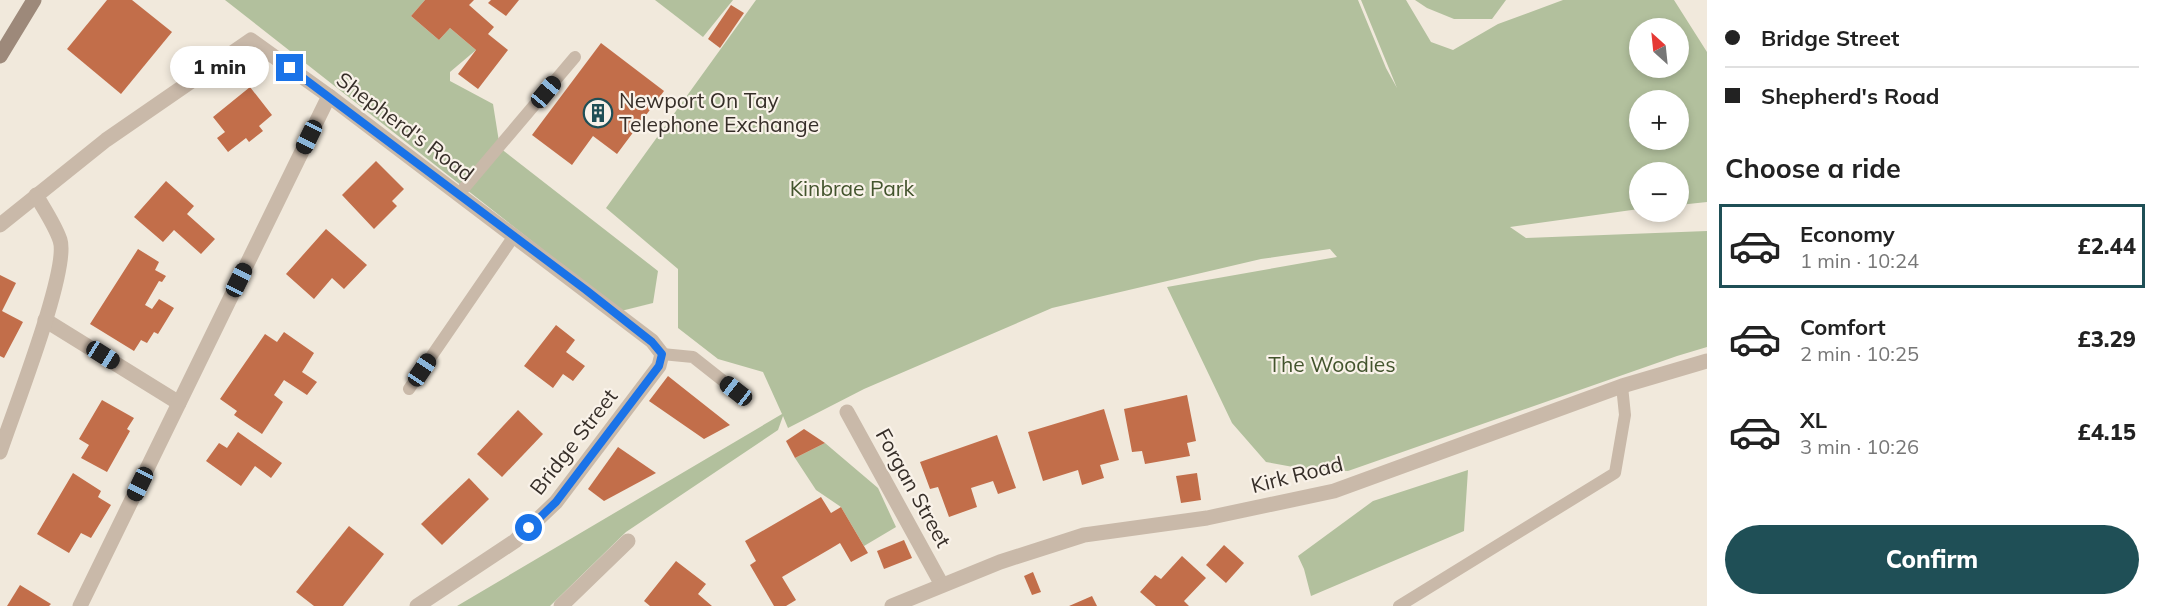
<!DOCTYPE html>
<html lang="en">
<head>
<meta charset="utf-8">
<style>
  :root { --surface:#fff; --page:#f2f2f2; --text:#222; --muted:#767676; --line:#e0e0e0; --accent:#1f4f56 }
  body { margin:0; font-family:Mulish,sans-serif; background:var(--page); color:var(--text); height:100vh; display:flex; flex-direction:column; font-size:22px; white-space:nowrap }
  * { box-sizing:border-box; margin:0 }
  p { font-size:20px; color:var(--muted) }
  .icon { flex:none; width:33px; height:33px; fill:none; stroke:currentColor; stroke-width:2; stroke-linecap:round; stroke-linejoin:round }
  .map { position:relative; flex:1; overflow:hidden }
  .panel { display:flex; flex-direction:column; background:var(--surface); width:450px }
  .panel>* { flex:none }
  .guide { display:grid; align-content:center; height:132px; padding:0 18px; background:var(--surface) }
  .needle { width:39px; rotate:333deg }
  .controls { position:absolute; left:1629px; top:18px; display:grid; gap:12px }
  .controls a { display:grid; place-items:center; width:60px; height:60px; border-radius:50%; background:var(--surface); box-shadow:0 3px 9px #0003; font-size:30px }
  .end { position:absolute; width:27px; height:27px; margin:-14px; border:8px solid #1a73e8; background:#fff; box-shadow:0 0 0 3px #fff }
  .from { border-radius:50% }
  .bubble { position:absolute; height:42px; border-radius:21px; background:var(--surface); box-shadow:0 3px 9px #0003; font-size:20px; font-weight:800; line-height:42px; text-align:center }
  .car { position:absolute; width:18px; height:36px; margin:-18px -9px; border-radius:8px; box-shadow:0 0 4px 2px #0007; background:linear-gradient(#222 24%,#8ab4d8 0 40%,#222 0 76%,#8ab4d8 0 86%,#222 0) }
  .guide b { display:flex; align-items:center; gap:21px; height:57px; font-size:22px }
  .guide b+b { border-top:2px solid var(--line) }
  .guide i { width:15px; height:15px; background:var(--text) }
  ul { padding:0; list-style:none }
  li { display:flex; align-items:center; gap:18px; height:84px; margin:0 12px 9px; padding:0 6px; border:3px solid transparent; border-radius:0px }
  li div { flex:1 }
  li b { display:block; font-size:22px }
  li em { font-style:normal; font-weight:800 }
  li.current { border-color:var(--accent) }
  li>.icon { width:54px; height:54px; stroke-width:1.5 }
  h2 { padding:0 18px; font-size:27px; line-height:72px }
  .button { display:flex; gap:12px; margin-top:auto; padding:12px 18px }
  .button a { flex:1; height:69px; border-radius:36px; background:var(--accent); color:#fff; font-size:24px; font-weight:800; line-height:69px; text-align:center }
  main { display:flex; flex:1; min-height:0 }
  .map>svg:first-child { display:block }
  .green { fill:#b2c09d; fill-rule:evenodd }
  .building { fill:#c26e4a }
  .lines { fill:none; stroke-linecap:round; stroke-linejoin:round }
  .lane { stroke:#c9b9a9; stroke-width:12 }
  .street { stroke:#c9b9a9; stroke-width:15 }
  .secondary { stroke:#9d897a; stroke-width:15 }
  .route { stroke:#1a73e8; stroke-width:8 }
  .labels { text-anchor:middle; stroke-width:4.5; stroke-linejoin:round; paint-order:stroke }
  .poi-label { font-size:21px; fill:#362e28; stroke:#f9f2e9; text-anchor:start }
  .street-label { font-size:21px; fill:#362e28; stroke:#f9f2e9 }
  .park-label { font-size:21px; fill:#43542d; stroke:#f9f2e9 }
</style>
</head>
<body>
<main>
<div class="map">
<svg width="1707" height="606" viewBox="0 0 1707 606">
  <rect width="100%" height="100%" fill="#f1e9dc"/>
  <g class="green">
    <path d="M225 0H425L411 16 439 40 450 28 476 50 450 72V81L493 104 500 148 658 271 653 303 621 311Z"/>
    <path d="M655 0H733L703 37Z"/>
    <path d="M756 0H1358L1386 68 1397 88 1361 0H1406L1431 42 1453 50 1498 24 1563 0H1674L1707 52V202L1679 205 1678 172H1640L1639 209 1510 227 1526 238 1707 231V347L1677 356 1348 471 1304 469 1266 462 1232 423 1167 287 1337 257 1330 249 1261 259 1052 308 864 389 788 428 783 416 778 430 626 532 550 606H457L782 414 763 372 718 359 678 328V269L606 208ZM1640 28H1678V68H1640ZM1640 100H1678V140H1640Z"/>
    <path d="M1415 0H1506L1492 19H1454L1427 8Z"/>
    <path d="M825 443 878 488 896 527 864 546 841 507 816 490 795 458Z"/>
    <path d="M1468 470 1464 531 1311 596 1304 569 1298 556 1373 501Z"/>
  </g>
  <g class="building">
    <path d="M107 0H132L172 32 121 94 67 49Z"/>
    <path d="M425 0H474L469 5 494 27 488 34 508 50 478 89 458 74 476 50 450 28 439 40 411 16Z"/>
    <path d="M491 0H519L506 16 488 3Z"/>
    <path d="M731 5 744 13 720 48 708 39Z"/>
    <path d="M601 43 664 91 617 154 593 136 572 165 532 135Z"/>
    <path d="M250 87 272 115 259 126 263 131 249 142 246 138 228 152 217 138 225 132 213 117Z"/>
    <path d="M376 161 404 189 392 201 397 206 374 229 342 195Z"/>
    <path d="M166 181 194 206 187 214 215 239 201 254 174 230 163 242 134 217Z"/>
    <path d="M326 229 367 265 344 289 332 278 314 299 286 274Z"/>
    <path d="M138 249 159 262 155 270 166 276 162 282 159 281 145 305 152 309 159 299 174 308 158 334 154 332 147 343 141 340 134 351 90 324Z"/>
    <path d="M0 275 16 283 2 311 23 322 4 358 0 356Z"/>
    <path d="M556 325 575 340 566 352 585 366 573 381 563 374 553 388 524 366Z"/>
    <path d="M284 332 314 353 302 372 317 382 307 395 284 380 274 395 283 402 262 434 234 415 237 411 220 399 265 334 277 342Z"/>
    <path d="M668 376 692 395 730 425 704 439 649 401Z"/>
    <path d="M1187 395 1196 441 1187 443 1190 456 1145 464 1142 451 1132 452 1124 409Z"/>
    <path d="M102 400 134 418 127 429 130 431 107 472 81 458 89 445 79 439Z"/>
    <path d="M1104 409 1119 460 1100 465 1104 478 1082 485 1078 470 1043 481 1028 432Z"/>
    <path d="M518 410 543 434 502 477 477 454Z"/>
    <path d="M804 429 825 443 795 458 786 441Z"/>
    <path d="M238 432 282 463 271 478 255 466 241 486 206 461 219 443 227 448Z"/>
    <path d="M997 435 1016 488 998 494 993 481 971 488 977 507 949 517 938 487 930 489 920 462Z"/>
    <path d="M618 447 656 473 604 501 588 489Z"/>
    <path d="M73 473 101 491 98 497 111 505 91 538 81 533 69 553 37 534Z"/>
    <path d="M1197 473 1201 500 1181 503 1176 476Z"/>
    <path d="M469 478 489 499 442 545 421 524Z"/>
    <path d="M821 497 831 513 841 507 868 553 851 562 840 543 830 549 782 577 796 600 786 606H774L750 565 756 561 745 541Z"/>
    <path d="M349 526 384 554 343 606H314L296 592Z"/>
    <path d="M904 540 912 558 884 569 877 551Z"/>
    <path d="M1224 545 1244 563 1226 583 1206 565Z"/>
    <path d="M1182 556 1206 578 1184 601 1189 606H1156L1140 592 1155 575 1161 579Z"/>
    <path d="M676 561 706 584 698 594 712 606H650L644 601Z"/>
    <path d="M1033 572 1041 592 1032 595 1024 576Z"/>
    <path d="M20 585 51 604 49 606H7Z"/>
    <path d="M1092 596 1097 606H1069Z"/>
  </g>
  <g class="lines">
    <g class="lane">
      <path d="M459 194 575 57"/>
      <path d="M662 354 693 357 736 391"/>
      <path d="M409 389 514 236"/>
      <path d="M1399 606 1615 473 1625 415 1622 386"/>
    </g>
    <g class="street">
      <path d="M0 225 106 140 251 40 329 96 652 341 662 354 659 366 556 502 515 541 417 606"/>
      <path d="M45 320 179 403"/>
      <path d="M847 412 942 585"/>
      <path d="M0 452C12 415 70 269 60 240 55 225 44 209 36 195"/>
      <path d="M80 606 329 96"/>
      <path d="M561 606 628 541"/>
      <path d="M892 606 1000 562 1084 535 1207 518 1334 491 1622 386 1707 361"/>
    </g>
    <path class="secondary" d="M0 56 34 0"/>
  </g>
  <g class="lines">
    <path class="route" d="M290 68 586 290 652 342 662 354 659 366 556 502 529 528"/>
  </g>
  <defs>
    <g id="building-ring" transform="scale(1.5)"><circle r="9.5" fill="#f9f2e9" stroke="#1f4f56" stroke-width="1.5"/><path d="M-4-6H4V6H1V3H-1V6H-4ZM-2.5-4.3h1.7v1.8h-1.7ZM.8-4.3h1.7v1.8H.8ZM-2.5-1h1.7V.8h-1.7ZM.8-1h1.7V.8H.8Z" fill="#1f4f56"/></g>
  </defs>
  <g fill-rule="evenodd">
    <use href="#building-ring" x="598" y="113"/>
  </g>
  <g class="labels">
    <g class="poi-label">
      <text x="619" y="108">Newport On Tay<tspan x="619" dy="24">Telephone Exchange</tspan></text>
    </g>
    <g class="street-label">
      <text transform="translate(405 127) rotate(37)" y="7">Shepherd's Road</text>
      <text transform="translate(574 442) rotate(-52)" y="7">Bridge Street</text>
      <text transform="translate(1297 475) rotate(-14)" y="7">Kirk Road</text>
      <text transform="translate(913 488) rotate(61)" y="7">Forgan Street</text>
    </g>
    <g class="park-label">
      <text x="852" y="196">Kinbrae Park</text>
      <text x="1332" y="372">The Woodies</text>
    </g>
  </g>
</svg>
<div class="controls">
<a><svg class="needle" viewBox="-14 -14 28 28"><path d="M0-13l5 13h-10z" fill="#e53935"/><path d="M0 13l5-13h-10z" fill="#767676"/></svg></a>
<a>+</a>
<a>−</a>
</div>
<i class="end from" style="left:529px;top:528px"></i>
<i class="end" style="left:290px;top:68px"></i>
<div class="bubble" style="left:170px;top:46px;width:99px">1 min</div>
<i class="car" style="left:546px;top:92px;rotate:40deg"></i>
<i class="car" style="left:309px;top:137px;rotate:206deg"></i>
<i class="car" style="left:239px;top:280px;rotate:26deg"></i>
<i class="car" style="left:103px;top:355px;rotate:122deg"></i>
<i class="car" style="left:422px;top:370px;rotate:34deg"></i>
<i class="car" style="left:736px;top:391px;rotate:308deg"></i>
<i class="car" style="left:140px;top:484px;rotate:206deg"></i>
</div>
<section class="panel">
<div class="guide">
<b><i class="from"></i>Bridge Street</b>
<b><i></i>Shepherd's Road</b>
</div>
<h2>Choose a ride</h2>
<ul>
<li class="current"><svg class="icon" aria-label="car" viewBox="0 0 24 24"><path d="M5 17H2v-5l4-1 3-4h7l3 4 3 1v5h-3M9 17h6M6 11h13"/><circle cx="7" cy="17" r="2"/><circle cx="17" cy="17" r="2"/></svg><div><b>Economy</b><p>1 min · 10:24</p></div><em>£2.44</em></li>
<li><svg class="icon" aria-label="car" viewBox="0 0 24 24"><path d="M5 17H2v-5l4-1 3-4h7l3 4 3 1v5h-3M9 17h6M6 11h13"/><circle cx="7" cy="17" r="2"/><circle cx="17" cy="17" r="2"/></svg><div><b>Comfort</b><p>2 min · 10:25</p></div><em>£3.29</em></li>
<li><svg class="icon" aria-label="car" viewBox="0 0 24 24"><path d="M5 17H2v-5l4-1 3-4h7l3 4 3 1v5h-3M9 17h6M6 11h13"/><circle cx="7" cy="17" r="2"/><circle cx="17" cy="17" r="2"/></svg><div><b>XL</b><p>3 min · 10:26</p></div><em>£4.15</em></li>
</ul>
<div class="button"><a>Confirm</a></div>
</section>
</main>
</body>
</html>
